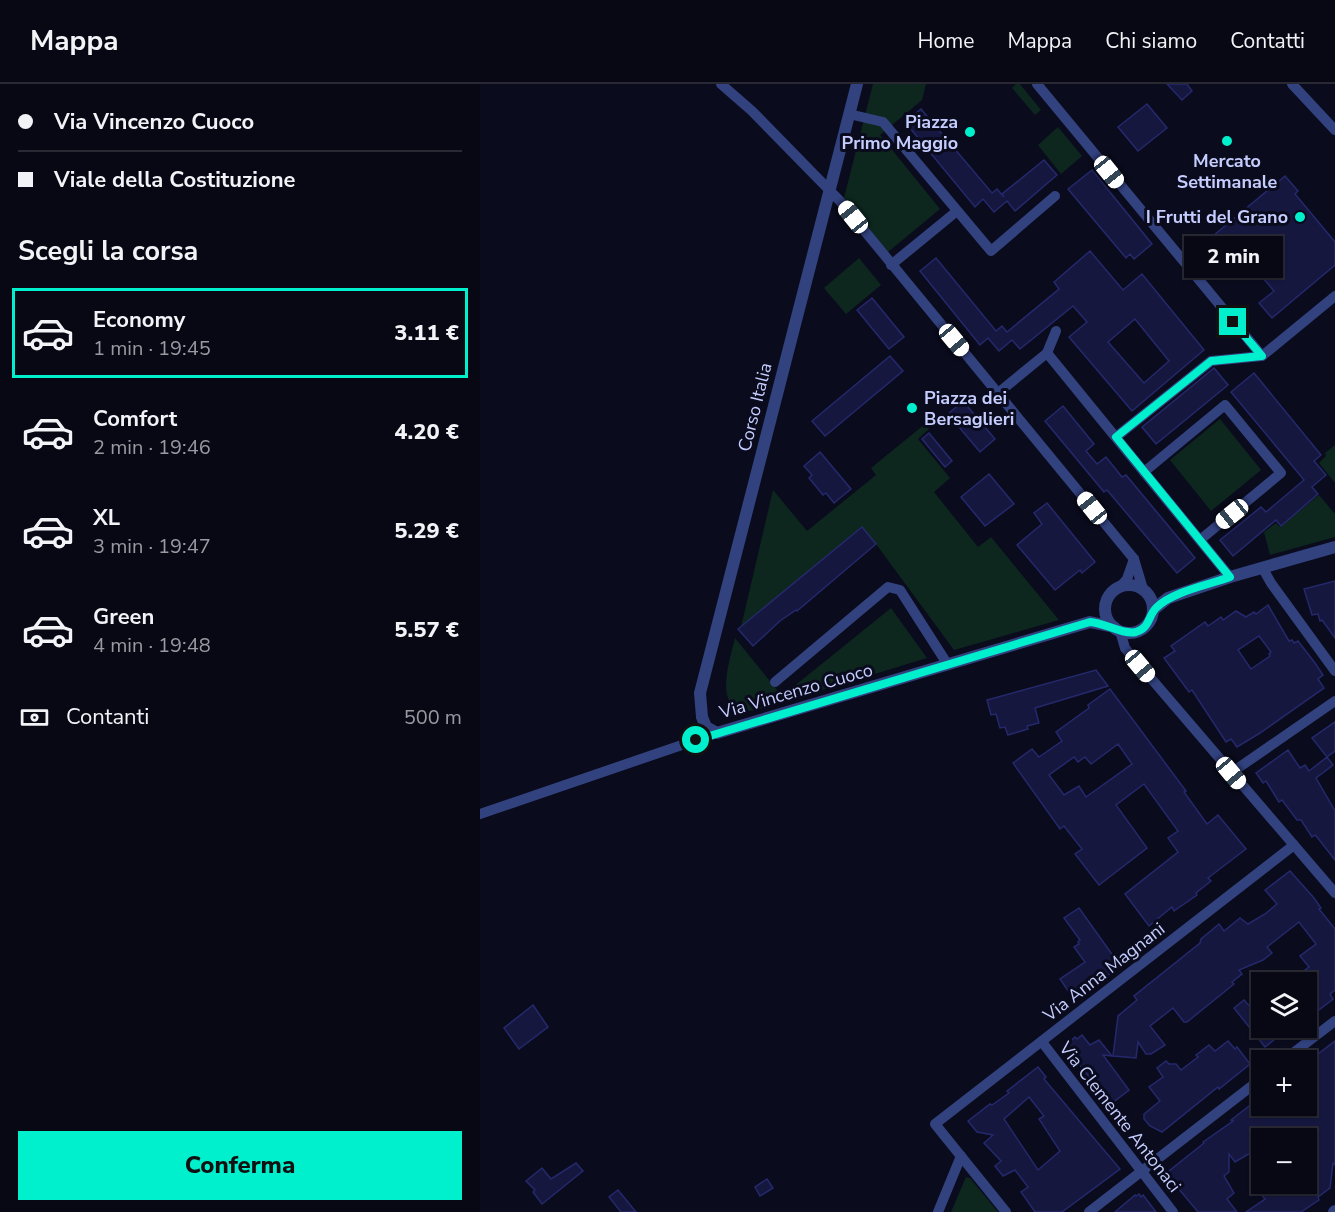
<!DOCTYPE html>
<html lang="it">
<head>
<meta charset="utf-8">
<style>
  :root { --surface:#080815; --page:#161622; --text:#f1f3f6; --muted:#989aa0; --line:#292934; --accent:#00f0ce }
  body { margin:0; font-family:"Nunito Sans",sans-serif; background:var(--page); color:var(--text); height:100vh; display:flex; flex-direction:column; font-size:22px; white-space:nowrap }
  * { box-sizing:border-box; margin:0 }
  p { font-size:20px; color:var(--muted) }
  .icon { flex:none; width:33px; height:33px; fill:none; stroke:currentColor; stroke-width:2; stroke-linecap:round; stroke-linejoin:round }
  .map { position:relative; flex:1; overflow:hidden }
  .panel { display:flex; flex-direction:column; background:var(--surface); width:480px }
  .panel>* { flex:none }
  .top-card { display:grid; align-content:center; height:132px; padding:0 18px; background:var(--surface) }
  .tools { position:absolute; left:771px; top:888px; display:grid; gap:12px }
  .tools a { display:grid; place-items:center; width:66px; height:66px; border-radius:0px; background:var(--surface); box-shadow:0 2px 4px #0004,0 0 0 2px var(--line); font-size:30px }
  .end { position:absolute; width:27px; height:27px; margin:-14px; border:8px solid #00f0ce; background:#111; box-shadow:0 0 0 3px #111 }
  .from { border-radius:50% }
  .bubble { position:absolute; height:42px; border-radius:0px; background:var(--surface); box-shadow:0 2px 4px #0004,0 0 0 2px var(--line); font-size:20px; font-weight:800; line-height:42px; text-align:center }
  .car { position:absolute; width:18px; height:36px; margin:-18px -9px; border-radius:8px; box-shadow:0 0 4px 2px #0007; background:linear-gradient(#fff 24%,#345 0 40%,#fff 0 76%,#345 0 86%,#fff 0) }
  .top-card b { display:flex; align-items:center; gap:21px; height:57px; font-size:22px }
  .top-card b+b { border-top:2px solid var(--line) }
  .top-card i { width:15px; height:15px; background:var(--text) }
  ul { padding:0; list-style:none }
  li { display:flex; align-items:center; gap:18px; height:90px; margin:0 12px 9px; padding:0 6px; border:3px solid transparent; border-radius:0px }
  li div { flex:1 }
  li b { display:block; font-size:22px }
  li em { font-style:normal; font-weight:800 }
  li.on { border-color:var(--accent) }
  li>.icon { width:54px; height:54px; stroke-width:1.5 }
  h2 { padding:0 18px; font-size:27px; line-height:72px }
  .pay { display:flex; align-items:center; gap:15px; height:66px; padding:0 18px; font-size:22px }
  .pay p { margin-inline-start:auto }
  .cta { display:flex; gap:12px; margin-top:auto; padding:12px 18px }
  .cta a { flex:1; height:69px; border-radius:0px; background:var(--accent); color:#111; font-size:24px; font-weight:800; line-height:69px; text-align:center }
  header { display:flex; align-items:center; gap:36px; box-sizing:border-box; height:84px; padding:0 30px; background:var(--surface); border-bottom:2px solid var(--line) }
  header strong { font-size:28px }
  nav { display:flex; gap:33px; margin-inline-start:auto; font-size:21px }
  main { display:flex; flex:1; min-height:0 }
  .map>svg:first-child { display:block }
  .green { fill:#0d271f }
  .building { fill:#15173f; stroke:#25296c; stroke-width:1.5; fill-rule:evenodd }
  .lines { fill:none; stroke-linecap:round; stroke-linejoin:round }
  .minor { stroke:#32427f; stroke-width:10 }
  .tertiary { stroke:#32427f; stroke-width:12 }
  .route { stroke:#00f0ce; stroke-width:8 }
  .poi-dot { fill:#00f0ce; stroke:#0a0b1c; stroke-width:2 }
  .labels { text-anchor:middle; stroke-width:6; stroke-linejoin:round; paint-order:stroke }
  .poi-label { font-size:18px; font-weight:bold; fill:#c5cdff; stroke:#0a0b1c; text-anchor:end }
  .street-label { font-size:18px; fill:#c5cdff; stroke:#0a0b1c }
</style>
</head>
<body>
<header>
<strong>Mappa</strong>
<nav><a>Home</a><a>Mappa</a><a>Chi siamo</a><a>Contatti</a></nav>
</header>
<main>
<section class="panel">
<div class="top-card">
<b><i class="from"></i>Via Vincenzo Cuoco</b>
<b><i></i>Viale della Costituzione</b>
</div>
<h2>Scegli la corsa</h2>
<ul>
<li class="on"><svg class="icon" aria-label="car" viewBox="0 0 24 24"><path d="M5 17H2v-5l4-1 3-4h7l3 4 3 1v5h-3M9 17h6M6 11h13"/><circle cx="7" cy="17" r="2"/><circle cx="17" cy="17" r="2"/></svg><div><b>Economy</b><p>1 min · 19:45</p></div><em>3.11 €</em></li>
<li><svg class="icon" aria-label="car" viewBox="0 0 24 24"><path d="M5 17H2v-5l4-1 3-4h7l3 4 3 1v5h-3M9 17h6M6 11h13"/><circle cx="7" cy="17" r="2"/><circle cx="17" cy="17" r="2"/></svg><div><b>Comfort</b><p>2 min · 19:46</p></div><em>4.20 €</em></li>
<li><svg class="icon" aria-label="car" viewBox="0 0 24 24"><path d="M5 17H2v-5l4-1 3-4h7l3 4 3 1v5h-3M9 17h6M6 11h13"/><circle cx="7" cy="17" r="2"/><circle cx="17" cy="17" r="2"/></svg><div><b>XL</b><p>3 min · 19:47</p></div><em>5.29 €</em></li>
<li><svg class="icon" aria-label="car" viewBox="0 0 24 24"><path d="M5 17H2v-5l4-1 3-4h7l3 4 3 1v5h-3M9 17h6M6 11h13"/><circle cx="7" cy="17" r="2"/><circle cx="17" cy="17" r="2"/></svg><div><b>Green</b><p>4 min · 19:48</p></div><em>5.57 €</em></li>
</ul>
<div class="pay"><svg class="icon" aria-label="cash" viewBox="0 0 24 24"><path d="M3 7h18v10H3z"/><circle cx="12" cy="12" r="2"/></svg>Contanti<p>500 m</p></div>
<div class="cta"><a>Conferma</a></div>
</section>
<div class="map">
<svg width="855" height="1128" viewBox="0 0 855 1128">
  <rect width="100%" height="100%" fill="#0a0b1c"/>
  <g class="green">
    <path d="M393 0H446L442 16 400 51 460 125 408 168 364 114Z"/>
    <path d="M536 0H540L561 26 555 31 532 4Z"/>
    <path d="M578 43 602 72 581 90 558 61Z"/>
    <path d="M379 174 401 201 366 230 344 204Z"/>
    <path d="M740 335 781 386 731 427 690 376Z"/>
    <path d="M445 340 449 345 438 355 470 394 454 408 498 463 511 453 579 536 474 566 396 460 273 533 261 543 293 406 327 447 396 391 391 384Z"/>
    <path d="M855 361V399L839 379 846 372 845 369Z"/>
    <path d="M839 411 855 430V453L790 471 784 448 796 439 800 443Z"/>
    <path d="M411 524 447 574 277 626C230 634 249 579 255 554L302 612Z"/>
    <path d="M486 1093 490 1094 518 1128H471Z"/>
  </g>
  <g class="building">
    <path d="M687 0H707L712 7 702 16Z"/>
    <path d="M667 20 687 44 658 67 638 43Z"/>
    <path d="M441 25 512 109 517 105 524 113 522 110 564 76 577 91 535 127 527 117 514 128 503 115 495 123 425 38Z"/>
    <path d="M612 86 672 160 654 175 650 170 646 174 588 105Z"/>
    <path d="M805 92 818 107 815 110 855 158V181L792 234 779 219 794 207 754 160 741 172 728 156Z"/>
    <path d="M610 167 643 206 662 190 724 266 652 327 589 253 607 238 593 222 540 265 532 256 519 267 508 254 500 261 440 187 456 174 516 247 522 242 527 248 579 205 574 198ZM655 235 689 277 664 299 628 258Z"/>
    <path d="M392 214 424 253 409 265 377 226Z"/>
    <path d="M410 272 423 287 345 352 332 337Z"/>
    <path d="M734 284 748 301 676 360 662 343Z"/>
    <path d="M774 289 841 371 834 377 846 391 832 403 838 410 801 442 796 436 753 472 740 456 781 423 786 428 824 396 751 308Z"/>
    <path d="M483 317 515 355 500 368 468 330Z"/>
    <path d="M583 322 614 360 606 367 617 380 626 373 642 393 646 391 715 474 697 489 627 406 624 408 565 337Z"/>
    <path d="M449 349 472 377 465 383 442 355Z"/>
    <path d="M340 368 371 405 354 419 346 409 343 411 329 394 332 391 324 382Z"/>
    <path d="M509 390 534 420 505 442 481 413Z"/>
    <path d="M567 419 615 478 602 489 600 486 575 506 537 461 562 440 554 429Z"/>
    <path d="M382 443 396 460 317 527 316 526 300 537 273 562 258 545Z"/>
    <path d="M855 497V554L842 536 840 537 838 530 832 531 824 505Z"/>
    <path d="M788 521 809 557 812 556 814 559 818 557 835 579 843 591 838 595 844 604 780 649 757 663 751 655 746 658 712 606 709 608 684 574 695 567 691 562 725 538 728 542 741 533 743 536 756 527 766 533 774 528 776 530ZM779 552 791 568 789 570 790 572 771 585 758 566Z"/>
    <path d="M616 586 628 602 555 624 559 639 547 642 548 645 528 651 525 643 520 644 516 630 511 631 507 616Z"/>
    <path d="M630 605 706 707 704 708 727 740 738 731 766 765 728 794 731 797 716 809 717 811 694 827 692 823 669 842 645 810 698 768 688 754 698 747 664 700 636 721 667 764 619 801 595 770 602 765 584 742 580 745 533 679 552 665 559 673 582 657 576 648 609 624 608 621ZM638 660 652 680 606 713 599 702 584 711 569 691 594 673 598 678 605 673 611 680Z"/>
    <path d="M855 638V667L847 673 832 654Z"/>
    <path d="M808 666 820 684 825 681 829 687 847 673 853 681 836 694 855 727V776L837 753 835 751 832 753 821 736H817L802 716 799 718 786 697 783 699 776 689Z"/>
    <path d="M810 787 834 814 841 824 839 825 855 845V906L850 910 853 915 826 936V898H808L829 883 820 872 836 860 819 838 787 863 792 869 783 876 759 886 762 890 752 898 754 900 707 938H704L693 924 670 942 685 961 671 970H666L658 958 656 974 633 972 638 932 657 916 654 912 720 859 721 855 739 840 744 847 760 834 768 840 785 830 797 820 785 806Z"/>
    <path d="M599 824 639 880 637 885 593 914 580 895 605 878 594 863 599 860 598 858 600 856 584 834Z"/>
    <path d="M764 916 782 936V944H809L785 963 754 924Z"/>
    <path d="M53 921 68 943 39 965 24 944Z"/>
    <path d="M602 951 610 961 619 956 632 972 623 971 649 1006 631 1020 626 1013 624 1015 612 1000 614 999 585 962 595 953 597 955Z"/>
    <path d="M748 957 755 965 757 963 770 980 739 1005 738 1003 682 1048 670 1042 664 1035V1030L680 1017 669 1003 683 993 677 984 686 977 689 980H696L701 986 718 973 716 971 729 961 735 967Z"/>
    <path d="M855 957V1081L853 1079 850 1104 838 1113 839 1116 821 1128H766L785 1115 779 1108 791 1100H826V1054H816L807 1044 794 1054H782V1063L774 1070 772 1068 755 1078 749 1070V1088L744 1092 754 1109 747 1115 757 1128H718L688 1092 689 1087 724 1059 723 1058 753 1037 751 1036 782 1012V1022H826V979Z"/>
    <path d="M558 983 566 993 564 995 640 1085 582 1128H555L541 1108 548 1103 535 1086 523 1092 515 1082 521 1077 504 1059 513 1051 497 1048 488 1037 510 1020 512 1021 529 1009 527 1007ZM549 1013 564 1032 559 1035 580 1067 558 1086 524 1035Z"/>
    <path d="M96 1079 103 1087 62 1120 53 1108 55 1106 46 1097 62 1084 71 1095Z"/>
    <path d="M287 1095 293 1104 280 1112 275 1103Z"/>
    <path d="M138 1106 156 1128H141L129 1113Z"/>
    <path d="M659 1110 661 1113 663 1111 676 1128H635L655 1111 656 1112Z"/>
  </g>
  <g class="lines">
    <g class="minor">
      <path d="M241 0 272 27 360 117 654 475 663 505"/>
      <path d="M557 0 782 272"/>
      <path d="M812 0 855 46"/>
      <path d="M369 30 403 38 511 167 575 112"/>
      <path d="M411 181 477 127"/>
      <path d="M567 269 664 388"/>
      <path d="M782 272 855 212"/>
      <path d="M518 309 567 269 576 247"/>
      <path d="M636 353 731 277 782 272"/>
      <path d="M720 456 801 389 745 321 664 388 750 493"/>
      <path d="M782 483 791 499 855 587"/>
      <path d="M639 504 647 495 654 475"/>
      <path d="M640 547 645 564 855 809"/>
      <path d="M295 598 408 503 420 506 468 581"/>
      <path d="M751 689 855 617"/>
      <path d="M0 730 237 649"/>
      <path d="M562 958 693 1128"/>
      <path d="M804 976 855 937"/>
      <path d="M458 1128 481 1072"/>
      <path d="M526 1128 455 1040 814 761"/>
      <path d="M609 1128 782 994"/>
    </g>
    <g class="tertiary">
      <path d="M377 0 220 609 222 633 226 643 237 649 610 538 634 543"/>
      <circle cx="649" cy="525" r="24"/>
      <path d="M673 526 688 514 750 493 855 463"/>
      <path d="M854 1128 855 1127"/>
    </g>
  </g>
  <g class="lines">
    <path class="route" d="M216 656 610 538C625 539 643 551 656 548 670 544 668 532 676 524 691 508 728 501 750 493L636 353 731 277 782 272 753 238"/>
  </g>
  <g class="poi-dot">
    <circle cx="490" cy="48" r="6"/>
    <circle cx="747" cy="57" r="6"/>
    <circle cx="820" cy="133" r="6"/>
    <circle cx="432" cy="324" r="6"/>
  </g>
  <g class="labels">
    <g class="poi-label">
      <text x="478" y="44">Piazza<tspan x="478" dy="21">Primo Maggio</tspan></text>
      <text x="747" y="83" text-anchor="middle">Mercato<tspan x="747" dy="21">Settimanale</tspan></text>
      <text x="808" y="139">I Frutti del Grano</text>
      <text x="444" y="320" text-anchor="start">Piazza dei<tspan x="444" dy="21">Bersaglieri</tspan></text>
    </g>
    <g class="street-label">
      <text transform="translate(275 323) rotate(-76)" y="6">Corso Italia</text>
      <text transform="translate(316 607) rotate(-16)" y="6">Via Vincenzo Cuoco</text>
      <text transform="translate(624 888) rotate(-38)" y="6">Via Anna Magnani</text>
      <text transform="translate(640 1033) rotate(52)" y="6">Via Clemente Antonaci</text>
    </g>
  </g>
</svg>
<div class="tools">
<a><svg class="icon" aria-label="layers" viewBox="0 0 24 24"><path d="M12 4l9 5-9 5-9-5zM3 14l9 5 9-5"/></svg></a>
<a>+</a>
<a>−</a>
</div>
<i class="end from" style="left:216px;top:656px"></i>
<i class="end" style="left:753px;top:238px"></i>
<div class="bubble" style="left:704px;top:152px;width:99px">2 min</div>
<i class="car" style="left:629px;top:88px;rotate:141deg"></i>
<i class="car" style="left:373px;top:133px;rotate:321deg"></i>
<i class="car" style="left:474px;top:256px;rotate:140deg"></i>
<i class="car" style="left:612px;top:424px;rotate:321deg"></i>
<i class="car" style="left:752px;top:430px;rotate:231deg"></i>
<i class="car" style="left:660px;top:582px;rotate:140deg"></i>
<i class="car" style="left:751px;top:689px;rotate:140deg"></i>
</div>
</main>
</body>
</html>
